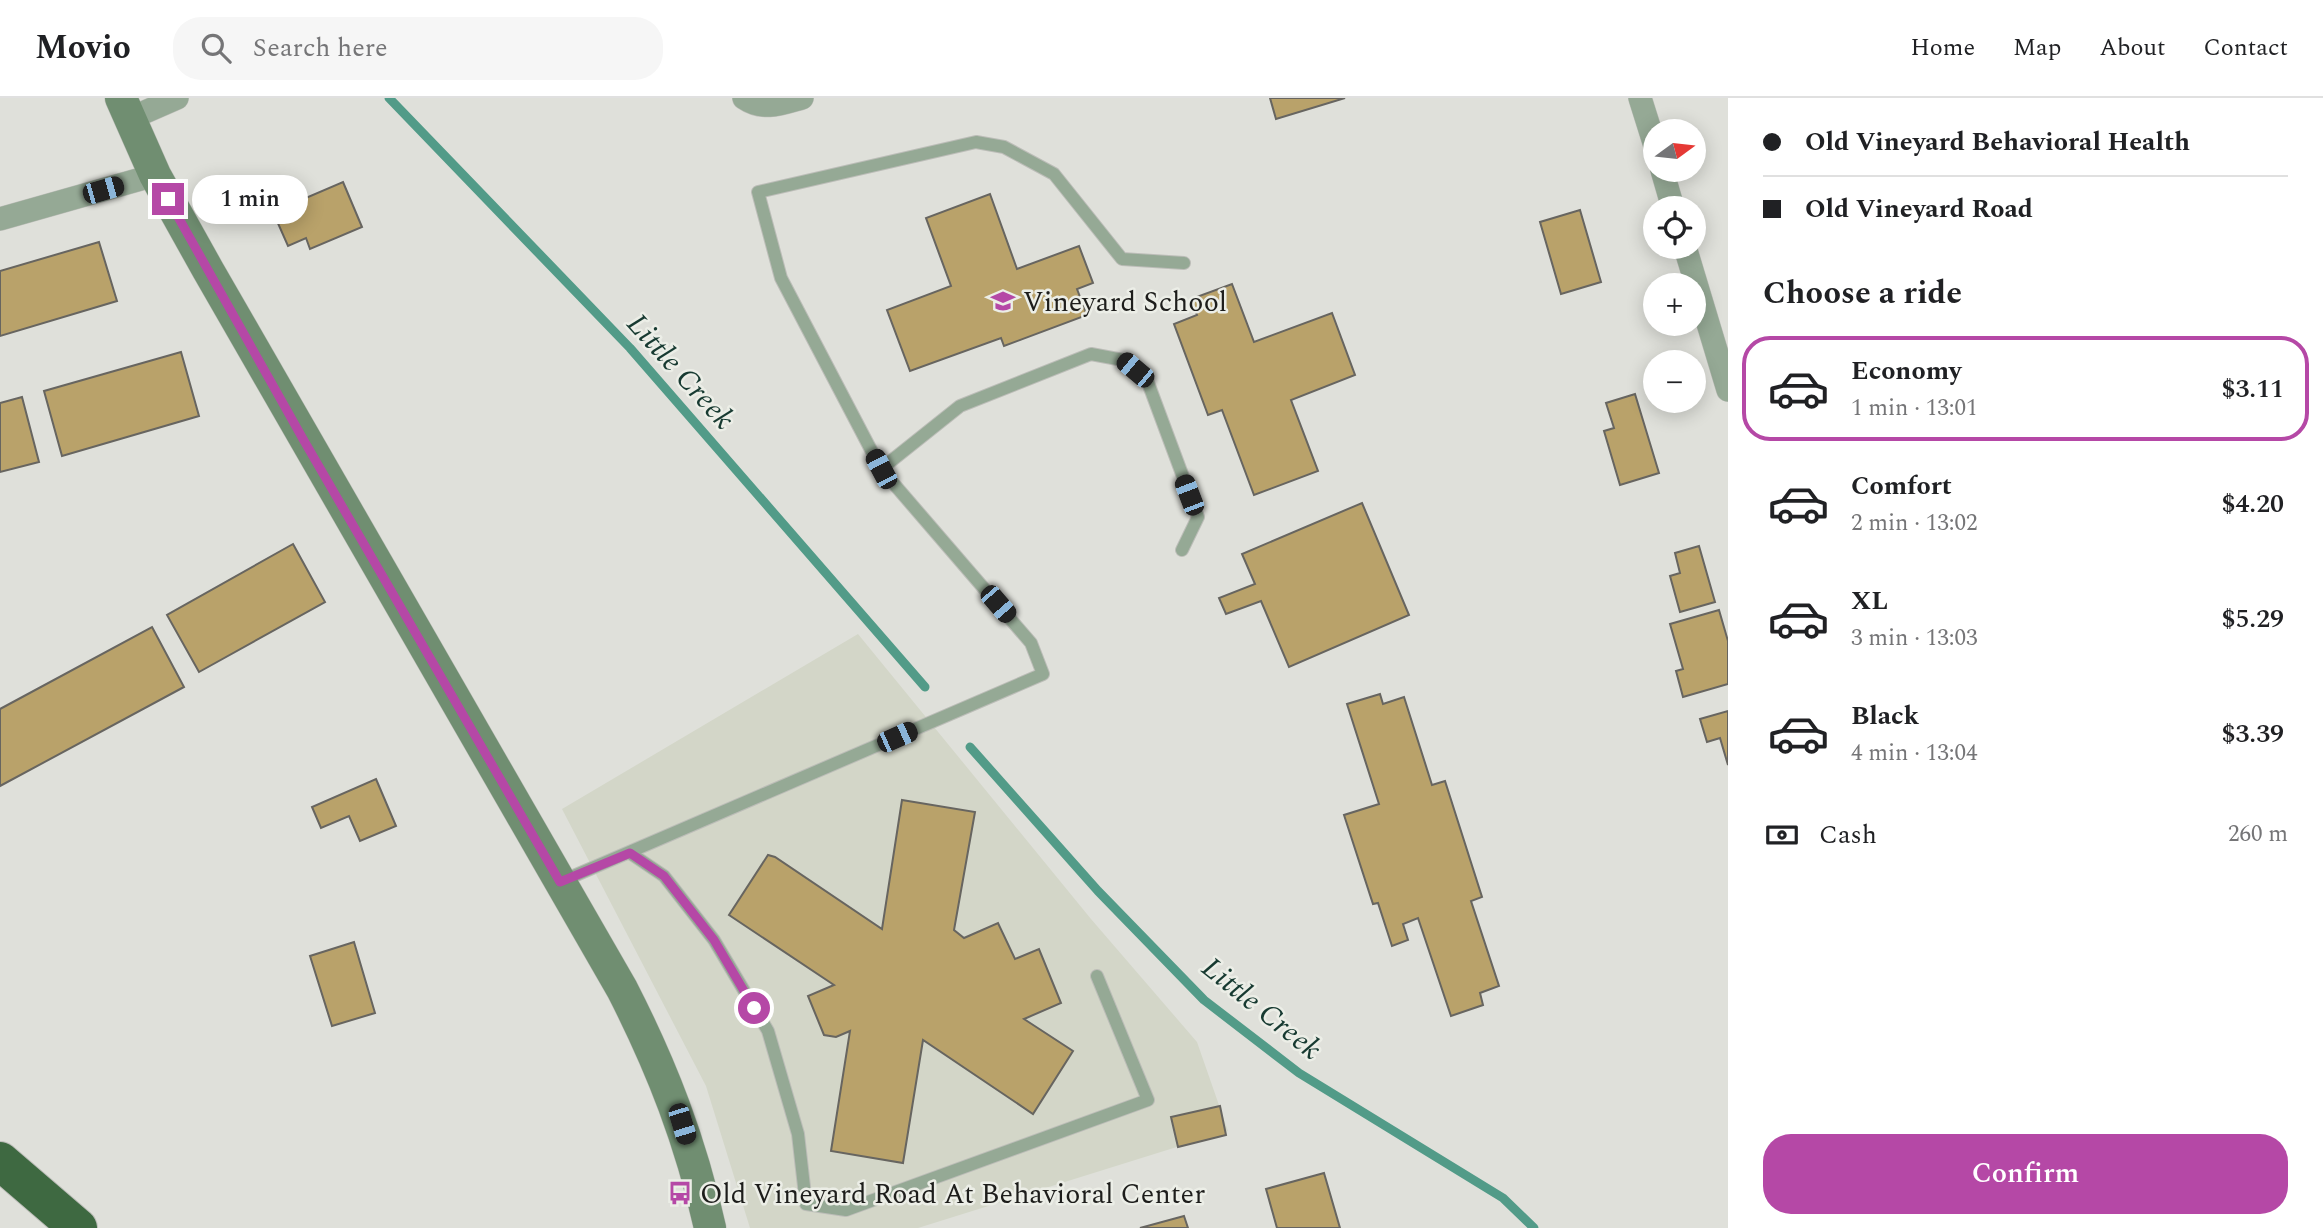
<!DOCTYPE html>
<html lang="en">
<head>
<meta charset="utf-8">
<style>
  :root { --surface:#fff; --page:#f6f6f6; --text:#202124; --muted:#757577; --line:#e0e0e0; --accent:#b548a6 }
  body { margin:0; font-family:Spectral,serif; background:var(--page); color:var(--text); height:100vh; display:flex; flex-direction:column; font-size:26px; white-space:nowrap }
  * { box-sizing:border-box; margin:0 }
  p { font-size:23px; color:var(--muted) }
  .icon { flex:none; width:38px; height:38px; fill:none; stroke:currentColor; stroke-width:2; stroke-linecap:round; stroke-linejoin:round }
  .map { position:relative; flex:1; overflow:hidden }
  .panel { display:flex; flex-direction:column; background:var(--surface); width:595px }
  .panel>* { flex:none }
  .top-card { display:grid; align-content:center; height:154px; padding:0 35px; background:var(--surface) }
  .needle { width:46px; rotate:75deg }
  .buttons { position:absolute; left:1643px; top:21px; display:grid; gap:14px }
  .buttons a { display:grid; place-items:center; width:63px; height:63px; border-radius:50%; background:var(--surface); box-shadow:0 4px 18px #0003; font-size:35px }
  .end { position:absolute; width:32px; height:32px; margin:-16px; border:9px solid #b548a6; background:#fff; box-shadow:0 0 0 4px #fff }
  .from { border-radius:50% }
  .bubble { position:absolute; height:49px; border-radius:24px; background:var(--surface); box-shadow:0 4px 18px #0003; font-size:23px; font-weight:600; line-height:49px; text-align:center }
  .car { position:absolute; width:21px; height:42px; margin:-21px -10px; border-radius:9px; box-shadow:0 0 5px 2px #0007; background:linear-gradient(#222 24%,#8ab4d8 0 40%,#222 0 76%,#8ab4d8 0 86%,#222 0) }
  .top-card b { display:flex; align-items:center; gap:24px; height:66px; font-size:26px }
  .top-card b+b { border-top:2px solid var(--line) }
  .top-card i { width:18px; height:18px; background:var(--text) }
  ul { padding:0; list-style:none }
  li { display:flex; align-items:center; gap:21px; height:105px; margin:0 14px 10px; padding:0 21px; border:4px solid transparent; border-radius:28px }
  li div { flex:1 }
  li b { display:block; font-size:26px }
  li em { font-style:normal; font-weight:600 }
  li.active { border-color:var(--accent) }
  li>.icon { width:63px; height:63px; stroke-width:1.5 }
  h2 { padding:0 35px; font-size:32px; line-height:84px }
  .pay { display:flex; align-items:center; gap:18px; height:77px; padding:0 35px; font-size:26px }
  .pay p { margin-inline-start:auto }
  .primary-button { display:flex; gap:14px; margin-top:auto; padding:14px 35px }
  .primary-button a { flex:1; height:80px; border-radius:28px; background:var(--accent); color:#fff; font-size:28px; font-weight:600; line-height:80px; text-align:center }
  header { display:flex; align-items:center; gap:42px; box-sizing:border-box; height:98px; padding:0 35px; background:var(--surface); border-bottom:2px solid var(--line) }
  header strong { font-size:33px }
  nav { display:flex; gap:38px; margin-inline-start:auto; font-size:24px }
  .search { width:490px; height:63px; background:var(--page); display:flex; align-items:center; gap:18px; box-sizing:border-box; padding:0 24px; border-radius:28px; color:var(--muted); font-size:26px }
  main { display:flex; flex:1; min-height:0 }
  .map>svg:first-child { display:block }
  .built { fill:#d3d6c8 }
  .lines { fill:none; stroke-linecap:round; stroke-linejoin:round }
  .stream { stroke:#529b88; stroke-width:9 }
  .building { fill:#b9a26a; stroke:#676560; stroke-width:2 }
  .lane-casing { stroke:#bcbdb8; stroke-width:14 }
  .street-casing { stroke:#bcbdb8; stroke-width:24 }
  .secondary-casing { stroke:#bcbdb8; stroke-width:33 }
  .highway-casing { stroke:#bcbdb8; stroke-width:40 }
  .lane { stroke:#95a995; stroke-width:12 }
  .street { stroke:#95a995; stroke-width:23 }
  .secondary { stroke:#708e71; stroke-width:32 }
  .highway { stroke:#3e6941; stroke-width:38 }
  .route { stroke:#b548a6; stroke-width:9 }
  .labels { text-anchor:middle; stroke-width:5; stroke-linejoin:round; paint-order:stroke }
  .poi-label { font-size:28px; fill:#1d1d1b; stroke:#eceee7; text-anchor:start }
  .water-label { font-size:30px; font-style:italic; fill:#173a31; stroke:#eceee7 }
</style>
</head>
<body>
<header>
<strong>Movio</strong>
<div class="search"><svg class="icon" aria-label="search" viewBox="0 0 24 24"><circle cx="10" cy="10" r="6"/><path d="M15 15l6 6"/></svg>Search here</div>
<nav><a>Home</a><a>Map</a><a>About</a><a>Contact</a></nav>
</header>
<main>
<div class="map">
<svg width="1728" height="1130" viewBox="0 0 1728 1130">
  <rect width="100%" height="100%" fill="#dfe0da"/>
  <path class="built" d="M858 536 1091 821 1197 944 1228 1033 918 1130H750L706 988 562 711Z"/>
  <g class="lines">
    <g class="stream">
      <path d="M389 0 630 250 925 589"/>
      <path d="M970 649 1098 793 1204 902 1299 975 1503 1100 1534 1130"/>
    </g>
  </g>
  <g class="building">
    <path d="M1270 0H1345L1276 21Z"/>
    <path d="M343 84 362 129 310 151 306 140 288 148 273 114Z"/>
    <path d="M990 96 1017 171 1079 148 1093 185 1077 191 1087 217 1004 248 1001 240 910 273 887 212 951 188 926 120Z"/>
    <path d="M1580 112 1601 184 1561 196 1540 124Z"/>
    <path d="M99 144 117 203 0 238V173Z"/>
    <path d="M1232 186 1254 244 1332 215 1355 277 1291 302 1318 373 1254 397 1222 312 1208 317 1174 226 1197 217 1191 201Z"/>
    <path d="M181 254 199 318 62 358 44 293Z"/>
    <path d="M1635 296 1659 375 1620 387 1604 333 1614 330 1606 305Z"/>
    <path d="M22 299 39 364 0 374V305Z"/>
    <path d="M1362 405 1409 517 1289 569 1261 503 1226 516 1219 500 1255 486 1242 456Z"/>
    <path d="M293 446 325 504 199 574 167 517Z"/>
    <path d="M1699 448 1715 504 1680 514 1670 478 1680 475 1675 455Z"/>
    <path d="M1719 512 1728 543V586L1683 599 1676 573 1683 571 1670 526Z"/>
    <path d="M152 529 184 589 0 688V611Z"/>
    <path d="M1380 596 1383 606 1404 599 1432 687 1445 683 1482 799 1471 803 1499 888 1480 895 1483 907 1451 918 1418 820 1403 826 1408 842 1392 848 1378 805 1373 806 1344 717 1379 706 1347 606Z"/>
    <path d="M1728 613V667L1720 640 1707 644 1700 621Z"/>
    <path d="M376 681 396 728 360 743 349 718 321 730 312 709Z"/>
    <path d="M902 702 975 714 954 832 964 840 998 825 1015 861 1039 851 1061 905 1024 921 1073 953 1033 1016 923 942 903 1065 831 1053 850 933 836 939 824 937 808 898 834 887 729 817 768 757 775 759 882 831Z"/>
    <path d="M354 844 375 915 332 928 310 858Z"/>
    <path d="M1220 1008 1226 1037 1178 1049 1171 1019Z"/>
    <path d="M1324 1075 1340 1130H1277L1266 1091Z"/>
    <path d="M1184 1118 1188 1130H1140Z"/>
  </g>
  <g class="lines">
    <g class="lane-casing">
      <g id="lane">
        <path d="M881 371 960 308 1091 256 1123 262 1147 282 1198 419 1182 452"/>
        <path d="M630 755 664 778 714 842 768 933 798 1036 806 1106 846 1112 1148 1002 1097 878"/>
        <path d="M562 783 1043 576 1031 545 881 371 781 180 758 94 976 44 1004 49 1054 76 1122 161 1184 165"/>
      </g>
    </g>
    <g class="street-casing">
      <g id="street">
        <path d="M744 0C763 13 781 6 802 0"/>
        <path d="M1640 0 1656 51"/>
        <path d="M129 21 177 0"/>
        <path d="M1662 72 1673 110"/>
        <path d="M0 121 155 77"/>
        <path d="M1685 149 1728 292"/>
      </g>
    </g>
    <g class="secondary-casing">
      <path id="secondary" d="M121 0 155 77 208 172 622 891C662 969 691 1044 710 1130"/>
    </g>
    <g class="highway-casing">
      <path id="highway" d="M0 1063 78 1130"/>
    </g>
    <use href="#lane" class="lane"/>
    <use href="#street" class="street"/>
    <use href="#secondary" class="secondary"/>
    <use href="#highway" class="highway"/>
  </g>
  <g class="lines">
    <path class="route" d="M168 101 303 341 560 784 630 755 664 778 714 842 754 910"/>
  </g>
  <defs>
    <g id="school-bare" transform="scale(1.89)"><path d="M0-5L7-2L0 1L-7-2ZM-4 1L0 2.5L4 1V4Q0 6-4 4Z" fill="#b548a6" stroke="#eceee7" stroke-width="2.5" paint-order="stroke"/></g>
    <g id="bus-bare" transform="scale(1.89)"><path d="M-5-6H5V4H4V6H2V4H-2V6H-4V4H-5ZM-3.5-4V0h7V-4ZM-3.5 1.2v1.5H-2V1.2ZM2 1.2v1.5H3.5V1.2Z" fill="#b548a6" stroke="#eceee7" stroke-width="2.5" paint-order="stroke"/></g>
  </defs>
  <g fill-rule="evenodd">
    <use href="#school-bare" x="1003" y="203"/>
    <use href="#bus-bare" x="680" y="1095"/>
  </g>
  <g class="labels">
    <g class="poi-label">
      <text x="1023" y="213">Vineyard School</text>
      <text x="700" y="1105">Old Vineyard Road At Behavioral Center</text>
    </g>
    <g class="water-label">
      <text transform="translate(681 273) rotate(48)" y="10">Little Creek</text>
      <text transform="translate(1262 910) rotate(39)" y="10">Little Creek</text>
    </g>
  </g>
</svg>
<div class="buttons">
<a><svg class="needle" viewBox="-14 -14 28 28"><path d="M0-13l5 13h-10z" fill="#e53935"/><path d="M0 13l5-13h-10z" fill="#757577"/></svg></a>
<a><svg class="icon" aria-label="locate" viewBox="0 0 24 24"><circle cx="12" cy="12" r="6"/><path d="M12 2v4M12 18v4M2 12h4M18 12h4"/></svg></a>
<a>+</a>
<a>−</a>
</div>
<i class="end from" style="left:754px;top:910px"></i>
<i class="end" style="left:168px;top:101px"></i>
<div class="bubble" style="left:192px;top:77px;width:116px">1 min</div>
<i class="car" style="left:103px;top:92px;rotate:74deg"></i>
<i class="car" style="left:1135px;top:272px;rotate:310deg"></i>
<i class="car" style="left:881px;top:371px;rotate:332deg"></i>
<i class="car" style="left:1189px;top:397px;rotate:339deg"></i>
<i class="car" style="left:998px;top:506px;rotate:139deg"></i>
<i class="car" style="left:897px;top:639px;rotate:66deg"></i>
<i class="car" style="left:682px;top:1026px;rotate:163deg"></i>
</div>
<section class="panel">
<div class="top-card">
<b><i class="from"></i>Old Vineyard Behavioral Health</b>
<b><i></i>Old Vineyard Road</b>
</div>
<h2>Choose a ride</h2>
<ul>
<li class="active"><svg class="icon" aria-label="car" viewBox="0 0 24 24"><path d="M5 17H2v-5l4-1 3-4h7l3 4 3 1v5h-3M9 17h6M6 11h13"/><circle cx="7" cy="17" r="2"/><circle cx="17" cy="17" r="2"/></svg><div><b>Economy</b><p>1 min · 13:01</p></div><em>$3.11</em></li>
<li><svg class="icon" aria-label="car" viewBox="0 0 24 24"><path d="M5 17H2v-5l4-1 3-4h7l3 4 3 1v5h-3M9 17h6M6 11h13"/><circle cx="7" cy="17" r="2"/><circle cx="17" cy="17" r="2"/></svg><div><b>Comfort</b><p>2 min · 13:02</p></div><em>$4.20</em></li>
<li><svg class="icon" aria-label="car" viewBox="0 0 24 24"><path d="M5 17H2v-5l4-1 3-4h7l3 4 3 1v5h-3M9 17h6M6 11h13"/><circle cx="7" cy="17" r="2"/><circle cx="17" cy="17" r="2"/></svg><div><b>XL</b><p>3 min · 13:03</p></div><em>$5.29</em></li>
<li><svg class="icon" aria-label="car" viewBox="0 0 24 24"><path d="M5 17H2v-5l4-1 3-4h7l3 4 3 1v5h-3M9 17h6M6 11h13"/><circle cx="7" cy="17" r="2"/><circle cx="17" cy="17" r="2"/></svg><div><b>Black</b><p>4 min · 13:04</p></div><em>$3.39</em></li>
</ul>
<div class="pay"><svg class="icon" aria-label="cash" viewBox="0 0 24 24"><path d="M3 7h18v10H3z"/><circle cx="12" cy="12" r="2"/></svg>Cash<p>260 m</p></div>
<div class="primary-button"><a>Confirm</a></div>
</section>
</main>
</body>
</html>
